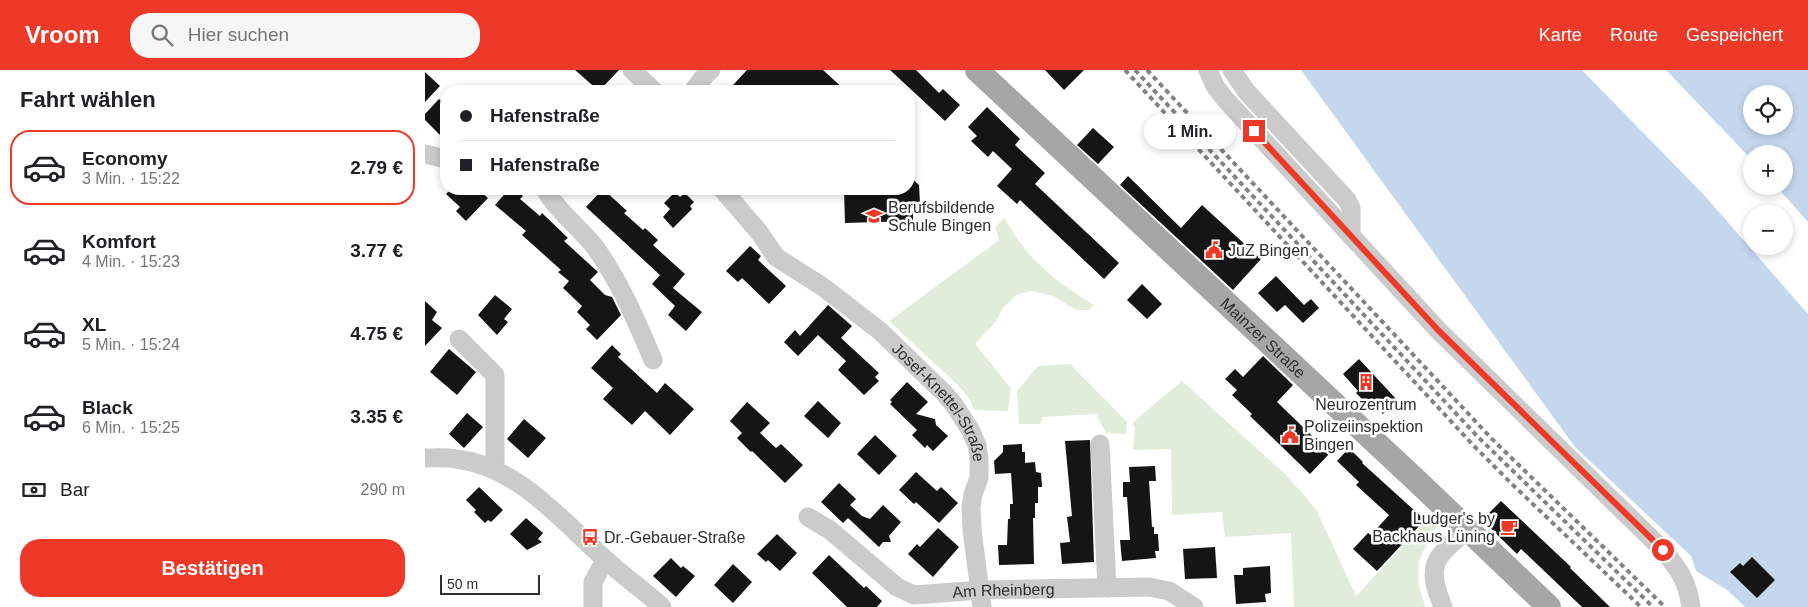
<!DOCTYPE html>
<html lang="de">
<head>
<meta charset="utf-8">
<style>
  :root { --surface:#fff; --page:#f6f6f6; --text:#202124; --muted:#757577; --line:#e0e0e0; --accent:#ed3927 }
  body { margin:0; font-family:Helvetica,sans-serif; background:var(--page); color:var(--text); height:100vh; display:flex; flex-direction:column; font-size:19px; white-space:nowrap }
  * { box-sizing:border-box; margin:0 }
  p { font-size:16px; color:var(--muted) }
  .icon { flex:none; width:28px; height:28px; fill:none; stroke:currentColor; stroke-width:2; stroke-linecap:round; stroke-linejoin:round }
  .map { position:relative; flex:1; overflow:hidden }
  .details { display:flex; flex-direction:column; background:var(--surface); width:425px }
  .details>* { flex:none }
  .banner { position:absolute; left:15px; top:15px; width:475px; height:110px; border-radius:20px; box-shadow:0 2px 8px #0003; display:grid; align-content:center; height:110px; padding:0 20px; background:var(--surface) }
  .buttons { position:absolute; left:1318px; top:15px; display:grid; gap:10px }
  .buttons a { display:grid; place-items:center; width:50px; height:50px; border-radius:50%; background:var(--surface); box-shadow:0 2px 8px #0003; font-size:25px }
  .scale { position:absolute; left:15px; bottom:12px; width:100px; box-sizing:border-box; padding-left:5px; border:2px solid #2e2e2e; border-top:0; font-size:14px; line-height:18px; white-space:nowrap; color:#2e2e2e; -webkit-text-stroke:4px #fff; paint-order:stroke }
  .end { position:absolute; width:22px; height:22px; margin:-11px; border:6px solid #ed3927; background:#fff; box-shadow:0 0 0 2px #fff }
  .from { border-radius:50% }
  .bubble { position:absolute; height:35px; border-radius:18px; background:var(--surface); box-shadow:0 2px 8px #0003; font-size:16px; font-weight:800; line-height:35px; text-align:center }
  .banner b { display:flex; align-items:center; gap:18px; height:48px; font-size:19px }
  .banner b+b { border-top:1px solid var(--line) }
  .banner i { width:12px; height:12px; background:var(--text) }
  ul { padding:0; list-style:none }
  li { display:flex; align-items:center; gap:15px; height:75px; margin:0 10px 8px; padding:0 10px; border:2px solid transparent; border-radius:20px }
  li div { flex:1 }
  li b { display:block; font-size:19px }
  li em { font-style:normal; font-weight:800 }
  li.selected { border-color:var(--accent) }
  li>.icon { width:45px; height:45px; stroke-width:1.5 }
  h2 { padding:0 20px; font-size:22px; line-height:60px }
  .pay { display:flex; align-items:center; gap:12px; height:55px; padding:0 20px; font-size:19px }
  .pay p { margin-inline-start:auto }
  .cta { display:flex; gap:10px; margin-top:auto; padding:10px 20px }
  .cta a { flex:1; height:58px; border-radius:20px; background:var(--accent); color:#fff; font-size:20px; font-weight:800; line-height:58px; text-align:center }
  header { display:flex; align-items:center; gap:30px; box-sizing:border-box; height:70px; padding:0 25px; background:var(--accent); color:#fff }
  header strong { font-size:24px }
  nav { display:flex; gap:28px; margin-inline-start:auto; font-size:18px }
  .search { width:350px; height:45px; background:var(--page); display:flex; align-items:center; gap:12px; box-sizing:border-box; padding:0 18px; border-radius:20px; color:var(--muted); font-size:19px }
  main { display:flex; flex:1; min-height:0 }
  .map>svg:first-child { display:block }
  .green { fill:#e1ecda }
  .water { fill:#c5d7ed; fill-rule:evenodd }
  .building { fill:#151515 }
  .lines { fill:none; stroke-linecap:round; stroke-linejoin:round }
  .minor { stroke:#cbcbcb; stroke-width:19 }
  .major { stroke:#a6a6a6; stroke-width:24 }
  .rail { stroke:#838383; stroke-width:4; stroke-dasharray:5 4; stroke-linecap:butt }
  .route { stroke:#ed3927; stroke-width:6 }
  .labels { text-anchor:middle; stroke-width:5; stroke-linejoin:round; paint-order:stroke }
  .poi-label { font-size:16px; fill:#2e2e2e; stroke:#fff; text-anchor:start }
  .street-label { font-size:16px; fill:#2e2e2e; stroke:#fff }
</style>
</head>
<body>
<header>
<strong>Vroom</strong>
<div class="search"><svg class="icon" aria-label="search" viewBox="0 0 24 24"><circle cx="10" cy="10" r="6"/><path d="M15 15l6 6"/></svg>Hier suchen</div>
<nav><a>Karte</a><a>Route</a><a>Gespeichert</a></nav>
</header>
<main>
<section class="details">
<h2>Fahrt wählen</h2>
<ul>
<li class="selected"><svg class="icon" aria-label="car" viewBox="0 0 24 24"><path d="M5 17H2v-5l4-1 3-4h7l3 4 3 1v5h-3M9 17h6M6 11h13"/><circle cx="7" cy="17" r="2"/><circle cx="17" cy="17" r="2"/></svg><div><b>Economy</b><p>3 Min. · 15:22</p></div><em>2.79 €</em></li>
<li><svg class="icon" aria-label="car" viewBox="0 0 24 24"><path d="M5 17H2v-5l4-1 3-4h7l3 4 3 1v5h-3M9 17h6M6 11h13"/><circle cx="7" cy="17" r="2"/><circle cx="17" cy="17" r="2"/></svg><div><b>Komfort</b><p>4 Min. · 15:23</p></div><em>3.77 €</em></li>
<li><svg class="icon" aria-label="car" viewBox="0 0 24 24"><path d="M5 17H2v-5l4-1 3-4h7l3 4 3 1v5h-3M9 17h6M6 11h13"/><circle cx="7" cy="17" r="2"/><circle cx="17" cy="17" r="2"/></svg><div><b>XL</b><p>5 Min. · 15:24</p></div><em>4.75 €</em></li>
<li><svg class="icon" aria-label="car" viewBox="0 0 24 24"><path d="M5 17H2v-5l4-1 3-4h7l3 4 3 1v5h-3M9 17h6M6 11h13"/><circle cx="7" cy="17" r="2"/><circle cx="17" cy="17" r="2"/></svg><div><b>Black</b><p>6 Min. · 15:25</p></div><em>3.35 €</em></li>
</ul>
<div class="pay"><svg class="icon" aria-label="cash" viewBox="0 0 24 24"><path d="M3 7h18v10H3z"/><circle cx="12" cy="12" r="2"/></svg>Bar<p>290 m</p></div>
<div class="cta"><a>Bestätigen</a></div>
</section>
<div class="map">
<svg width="1383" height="537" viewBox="0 0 1383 537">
  <rect width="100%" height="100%" fill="#fff"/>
  <g class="green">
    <path d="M579 148C590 165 600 182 615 195 631 211 650 223 669 235L664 240H651L628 226 606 221 591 225 578 238 571 251 550 274 586 318 583 341 549 340 545 330 534 316 464 251 574 170 570 157Z"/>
    <path d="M645 294 702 352 701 364 681 363 671 344 618 347 615 354H594L592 321 613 296Z"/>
    <path d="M757 311 859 403 880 426 892 441 931 526 1009 443C1019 460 996 476 994 494 992 510 995 523 1001 537H869L866 463 800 467 797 442 747 445 746 379 708 380 710 358 708 352Z"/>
  </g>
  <g class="water">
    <path d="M876 0H1157L1280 126 1383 244V537H1320L1302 520 1271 501 1266 486 1150 377Z"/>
    <path d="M1241 0H1383V152L1351 116H1359V84H1326V89ZM1326 24H1359V56H1326Z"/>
  </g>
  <g class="building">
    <path d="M150 0H194L174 21Z"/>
    <path d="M322 0H398L421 21H315L308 15Z"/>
    <path d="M465 0H491L514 23 518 19 535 35 520 51Z"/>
    <path d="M620 0H659L639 20Z"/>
    <path d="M0 2 15 16 0 32Z"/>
    <path d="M14 29 21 36V58L15 65 0 50V44Z"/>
    <path d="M562 37 595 69 590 75 620 103 610 114 694 193 679 209 595 130 592 134 572 116 587 99 568 81 563 87 546 71 552 66 543 57Z"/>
    <path d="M668 58 689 77 673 94 652 75Z"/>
    <path d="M484 106 494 115 495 133 488 134V151L420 153 419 119H484Z"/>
    <path d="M703 106 756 158 777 135 836 189 808 220 695 115Z"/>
    <path d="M26 119H53L63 128 41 151 31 141 35 137 21 124Z"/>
    <path d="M84 119H90L98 126 95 129 115 146 117 143 143 168 139 171 173 202 165 210 180 225 187 227 196 245 172 270 161 259 165 255 152 242 157 236 138 218 144 211 133 202 136 200 97 165 101 161 70 135Z"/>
    <path d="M178 119 202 141 199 143 218 160 220 158 233 170 228 175 260 204 248 218 277 242 261 261 243 245 250 236 227 214 235 205 161 137Z"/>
    <path d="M250 122 255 127 260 123 269 132 265 136 267 139 248 158 238 147 245 139 239 133Z"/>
    <path d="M325 176 336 186 333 190 361 216 344 234 317 208 313 212 301 201Z"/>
    <path d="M851 206 879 235 886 229 894 238 878 253 860 235 852 242 833 223Z"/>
    <path d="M717 214 737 234 722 249 702 230Z"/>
    <path d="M70 225 87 239 79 249 83 252 72 265 53 245Z"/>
    <path d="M0 231 12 242 7 250 17 258 0 276Z"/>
    <path d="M403 235 427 256 416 268 454 303 450 307 454 311 439 325 413 300 421 291 393 265 373 286 359 272 370 260 375 266Z"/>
    <path d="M187 275 196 284 193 287 232 323 240 313 269 339 245 365 220 341 207 355 178 329 188 318 166 298Z"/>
    <path d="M24 279 51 302 32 325 5 302Z"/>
    <path d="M838 286 868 315 852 332 905 383 885 404 825 346 827 344 807 325 812 320 800 309 810 299 818 307Z"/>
    <path d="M934 289 972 330 958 344 945 331 944 332 941 329 939 331 931 323 933 321 918 304Z"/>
    <path d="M482 312 503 332 491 344 510 349 511 355 523 366 508 381 502 375 500 378 487 365 492 360 465 334 467 332 465 330Z"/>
    <path d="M393 331 416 353 403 368 379 346Z"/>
    <path d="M322 332 345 353 335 363 351 378 356 374 378 395 360 413 327 381 326 382 312 368 317 363 305 351Z"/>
    <path d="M42 343 58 357 39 378 24 364Z"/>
    <path d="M99 349 121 368 103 388 82 369Z"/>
    <path d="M450 365 472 386 454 405 432 384Z"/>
    <path d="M665 370 669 492 637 494 635 473 645 472 642 447 647 446 640 371Z"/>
    <path d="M597 374V382H600V393L610 392 611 402 616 403 617 417H613V433H610V448H608L609 494 574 495 573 475H582L583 449H585V434H588L586 403 570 404 569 391 578 382V375Z"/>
    <path d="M924 378 938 392 937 393 1000 450 952 501 928 479 943 463 946 465 964 445 931 415 934 412 912 391Z"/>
    <path d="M730 396 731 411H724L727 457H729V464H733L734 481H730L731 488 697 491 695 470H705L702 427H698V412H705L704 397Z"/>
    <path d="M491 402 512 421 516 417 533 433 514 453 491 432 489 434 474 420Z"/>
    <path d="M414 413 431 429 425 435 437 446 445 449 458 435 476 452 464 466 466 472H458L454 477 423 448 418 453 396 432Z"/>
    <path d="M54 417 78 440 66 452 63 450 60 453 49 442 51 440 41 430Z"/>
    <path d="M1076 431 1146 497 1145 498 1185 537H1157L1096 479 1092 484 1057 450Z"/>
    <path d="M101 448 118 463 113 469 117 472 102 480 85 464Z"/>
    <path d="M513 458 534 477 508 507 483 484 492 474 495 477Z"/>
    <path d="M352 464 372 483 355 501 343 490 341 492 332 484Z"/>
    <path d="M790 477 792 508 760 509 758 479Z"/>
    <path d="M404 485 439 518 441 516 457 531 452 537H422L387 503Z"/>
    <path d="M1327 487 1350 510 1332 528 1305 502 1315 493 1318 496Z"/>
    <path d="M246 488 256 498 258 496 270 506 251 527 228 506Z"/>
    <path d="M308 494 327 512 308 533 289 515Z"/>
    <path d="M845 496 846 523 840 524 841 532 811 534 809 505H818V498Z"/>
  </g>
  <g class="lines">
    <g class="minor">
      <path d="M207 0 229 21"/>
      <path d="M783 0 790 16 800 29 1013 260 1238 480C1255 501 1262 510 1266 537"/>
      <path d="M807 0 821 21 922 130 926 138V166"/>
      <path d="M268 21 280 5 286 0"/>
      <path d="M0 84 21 89"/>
      <path d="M120 119C132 141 154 157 170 177 195 212 211 250 228 290"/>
      <path id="s1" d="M297 119 334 162 351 187 398 217 455 261 520 324 530 336 546 361 552 375 554 389V408L548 424 546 438 547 460 557 537"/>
      <path d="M34 269 70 305V400"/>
      <path d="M675 374 682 518"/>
      <path d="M0 388C10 388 21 387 31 389 93 396 137 451 181 490 199 507 219 520 237 537"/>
      <path id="s2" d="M383 447 405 460 472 517 489 525 556 520 724 517 744 521 769 537"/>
      <path d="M168 537V512L180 490"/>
      <path d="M1018 537C1000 494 1010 488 1042 460"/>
    </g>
    <path class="major" id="s3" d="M552 0 993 412 1124 537"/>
    <g class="rail">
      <path d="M700 0 1048 375 1090 417 1216 537"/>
      <path d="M710 0 1053 367 1228 537"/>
      <path d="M722 0 1067 369 1240 537"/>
    </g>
  </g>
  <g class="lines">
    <path class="route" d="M829 61 1013 260 1238 480"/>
  </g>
  <defs>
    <g id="school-bare" transform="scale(1.35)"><path d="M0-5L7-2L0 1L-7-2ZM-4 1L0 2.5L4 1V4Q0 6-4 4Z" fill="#ed3927" stroke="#fff" stroke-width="2.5" paint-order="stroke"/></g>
    <g id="civic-bare" transform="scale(1.35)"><path d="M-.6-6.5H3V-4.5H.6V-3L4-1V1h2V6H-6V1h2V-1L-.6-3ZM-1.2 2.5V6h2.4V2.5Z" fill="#ed3927" stroke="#fff" stroke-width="2.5" paint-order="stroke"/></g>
    <g id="building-bare" transform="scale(1.35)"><path d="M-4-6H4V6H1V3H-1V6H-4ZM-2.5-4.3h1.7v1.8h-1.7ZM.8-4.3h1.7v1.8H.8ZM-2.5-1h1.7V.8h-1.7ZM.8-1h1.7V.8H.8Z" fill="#ed3927" stroke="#fff" stroke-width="2.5" paint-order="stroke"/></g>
    <g id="cafe-bare" transform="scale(1.35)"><path d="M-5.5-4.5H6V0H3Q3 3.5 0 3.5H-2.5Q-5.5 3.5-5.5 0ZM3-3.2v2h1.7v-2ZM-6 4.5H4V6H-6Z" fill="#ed3927" stroke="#fff" stroke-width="2.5" paint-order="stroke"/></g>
    <g id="bus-bare" transform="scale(1.35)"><path d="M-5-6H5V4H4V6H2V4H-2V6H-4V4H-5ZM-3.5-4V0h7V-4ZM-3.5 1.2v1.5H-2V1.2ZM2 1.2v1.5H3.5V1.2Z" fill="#ed3927" stroke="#fff" stroke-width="2.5" paint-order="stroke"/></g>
  </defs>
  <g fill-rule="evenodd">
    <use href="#school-bare" x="449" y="146"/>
    <use href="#civic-bare" x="789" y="180"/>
    <use href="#building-bare" x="941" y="312"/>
    <use href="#civic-bare" x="865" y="365"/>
    <use href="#cafe-bare" x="1084" y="457"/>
    <use href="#bus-bare" x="165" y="467"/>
  </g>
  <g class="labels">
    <g class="poi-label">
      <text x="463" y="143">Berufsbildende<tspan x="463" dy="18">Schule Bingen</tspan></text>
      <text x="803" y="186">JuZ Bingen</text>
      <text x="941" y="340" text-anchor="middle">Neurozentrum</text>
      <text x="879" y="362">Polizeiinspektion<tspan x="879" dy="18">Bingen</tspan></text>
      <text x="1070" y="454" text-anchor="end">Ludger's by<tspan x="1070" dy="18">Backhaus Lüning</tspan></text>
      <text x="179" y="473">Dr.-Gebauer-Straße</text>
    </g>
    <g class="street-label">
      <text dy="6" stroke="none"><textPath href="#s3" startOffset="392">Mainzer Straße</textPath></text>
      <text dy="6" stroke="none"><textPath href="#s1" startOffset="309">Josef-Knettel-Straße</textPath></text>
      <text dy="6" stroke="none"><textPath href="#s2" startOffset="222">Am Rheinberg</textPath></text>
    </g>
  </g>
</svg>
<div class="buttons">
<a><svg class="icon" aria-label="locate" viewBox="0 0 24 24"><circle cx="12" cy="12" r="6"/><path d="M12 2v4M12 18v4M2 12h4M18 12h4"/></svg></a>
<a>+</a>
<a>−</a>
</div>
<div class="scale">50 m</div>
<i class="end from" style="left:1238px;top:480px"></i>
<i class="end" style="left:829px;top:61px"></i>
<div class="bubble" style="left:719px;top:44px;width:92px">1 Min.</div>
<div class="banner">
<b><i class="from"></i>Hafenstraße</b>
<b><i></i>Hafenstraße</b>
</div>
</div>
</main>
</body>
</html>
